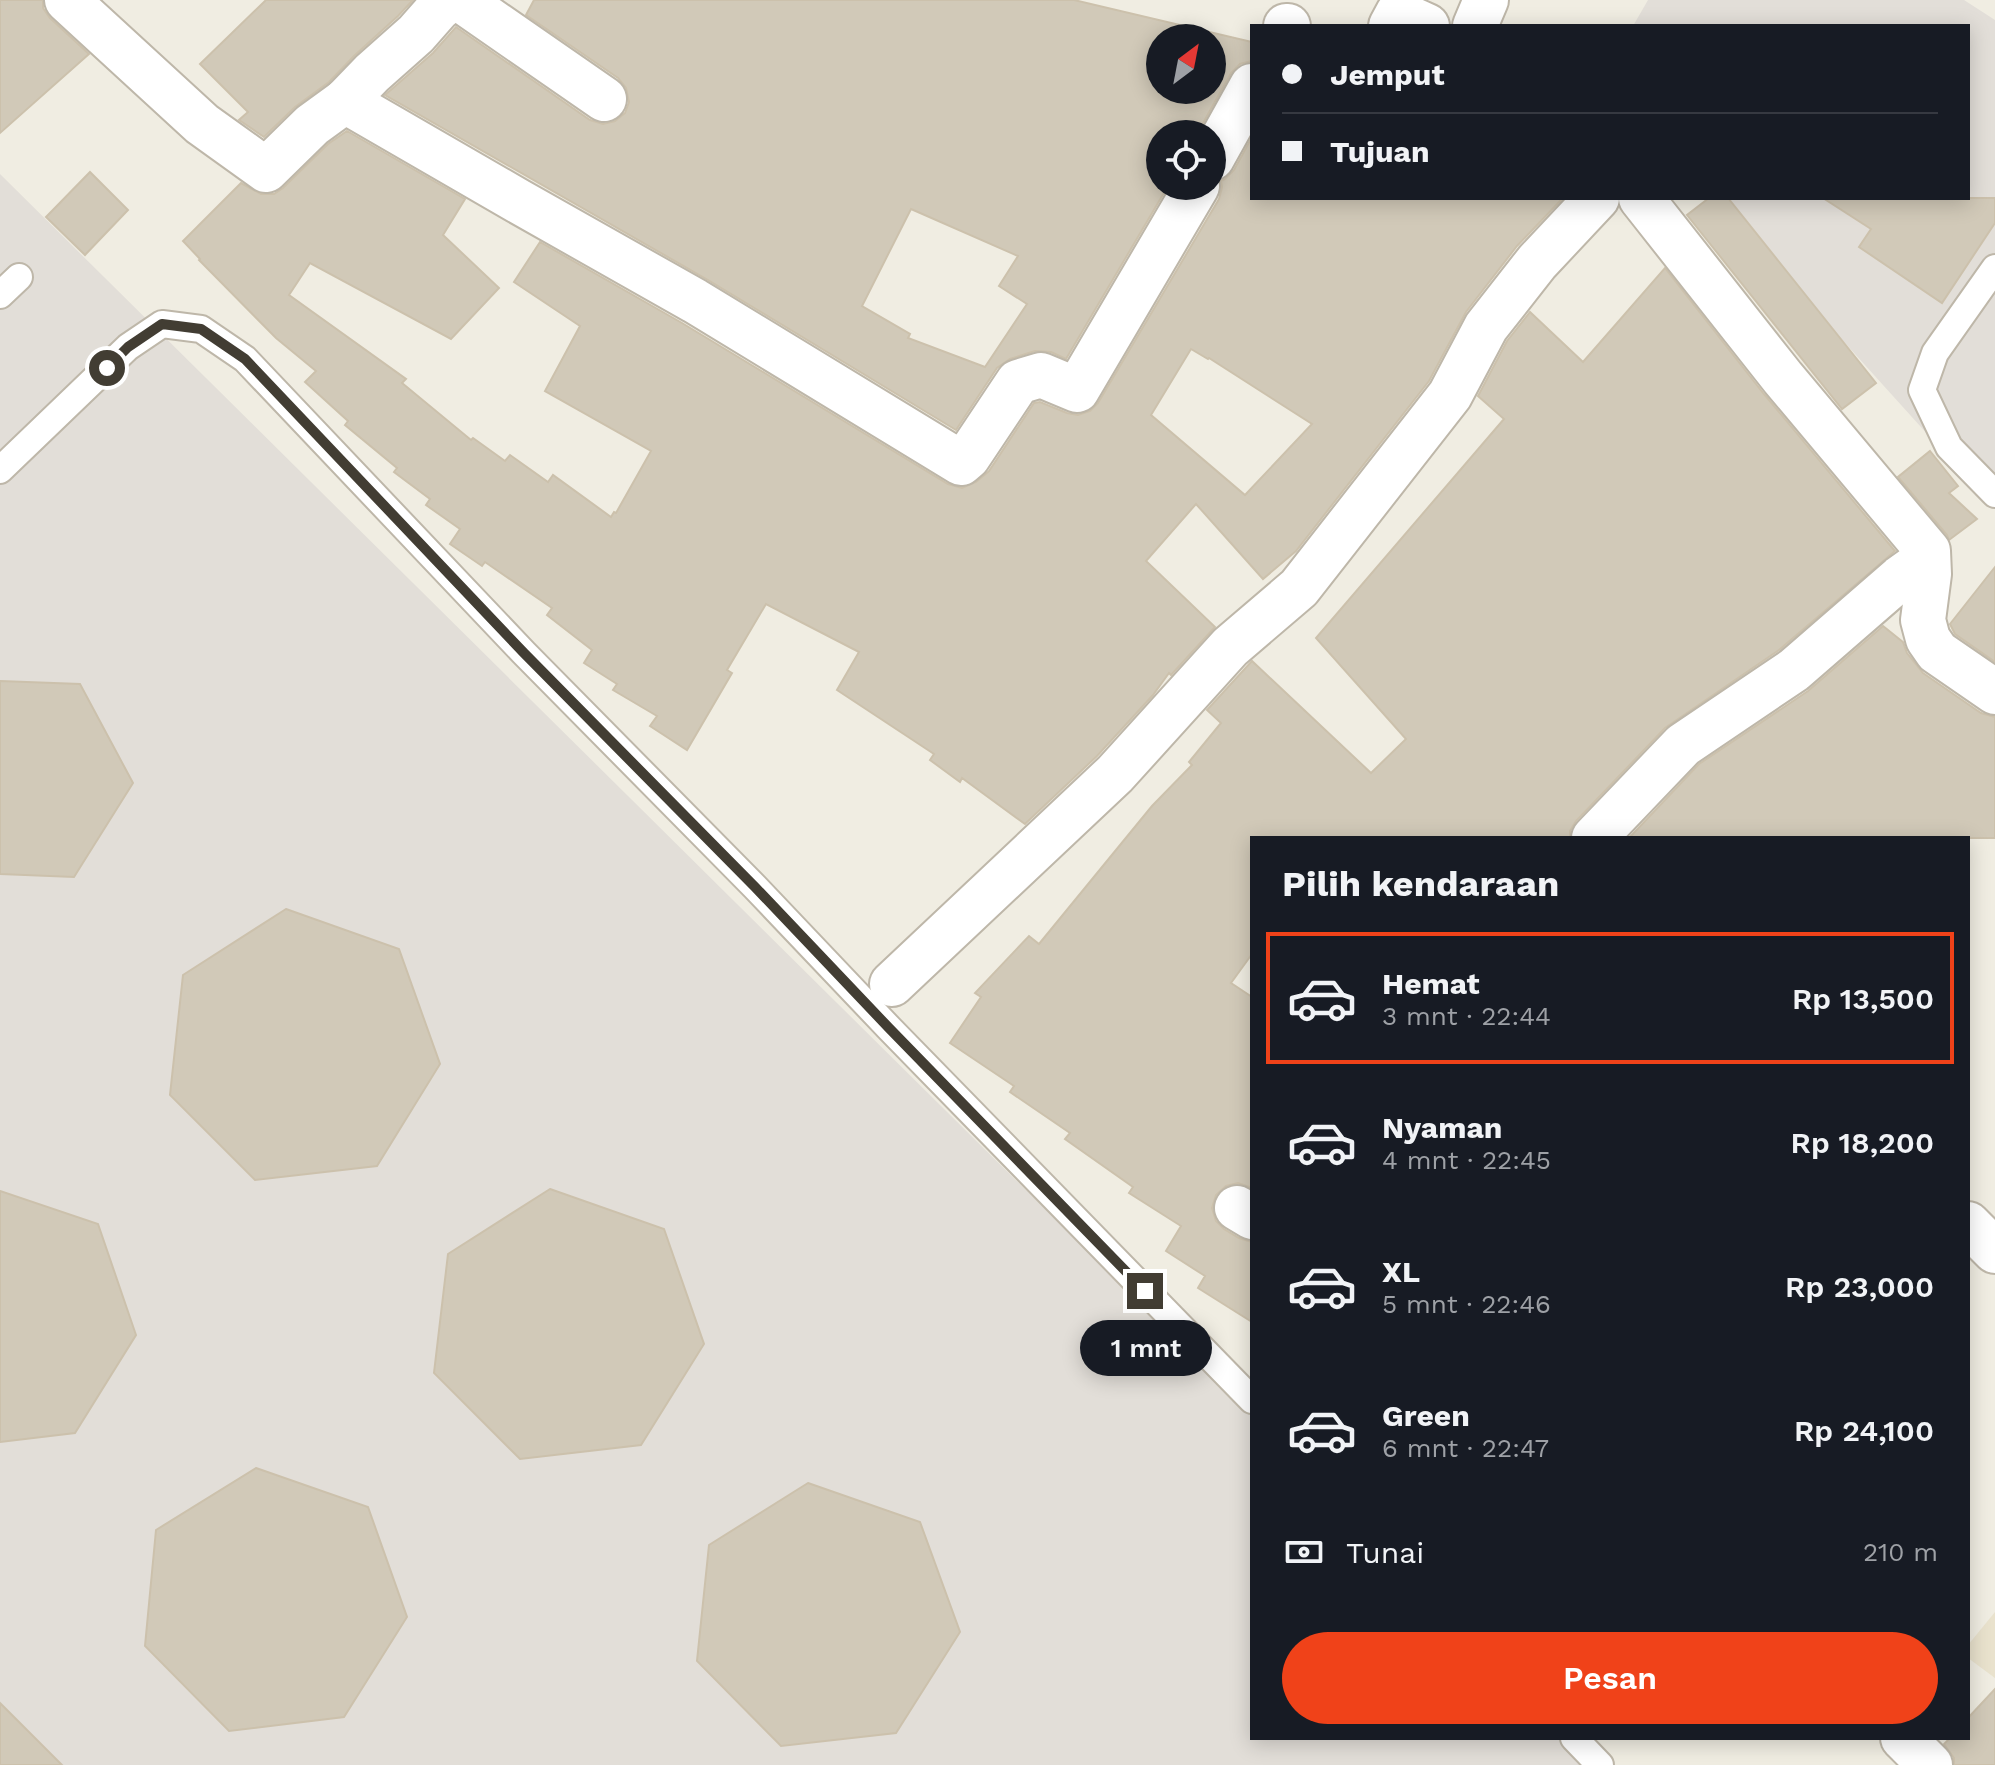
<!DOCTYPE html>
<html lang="id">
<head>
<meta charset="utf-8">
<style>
  :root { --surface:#171b24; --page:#20242c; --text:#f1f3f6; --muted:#9ea1a6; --line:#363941; --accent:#f04219 }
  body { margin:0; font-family:"Work Sans",sans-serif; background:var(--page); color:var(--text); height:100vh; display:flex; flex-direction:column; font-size:30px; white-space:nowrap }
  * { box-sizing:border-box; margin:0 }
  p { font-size:26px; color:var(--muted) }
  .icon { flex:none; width:44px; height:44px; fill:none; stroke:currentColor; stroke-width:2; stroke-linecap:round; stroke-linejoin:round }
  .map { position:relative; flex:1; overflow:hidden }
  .drawer { position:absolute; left:1250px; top:836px; width:720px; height:904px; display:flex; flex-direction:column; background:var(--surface); border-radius:0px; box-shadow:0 4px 20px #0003 }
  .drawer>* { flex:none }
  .banner { position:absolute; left:1250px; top:24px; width:720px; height:176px; border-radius:0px; box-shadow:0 4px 20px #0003; display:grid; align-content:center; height:176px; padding:0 32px; background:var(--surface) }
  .needle { width:52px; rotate:32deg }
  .controls { position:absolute; left:1146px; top:24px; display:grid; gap:16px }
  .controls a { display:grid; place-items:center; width:80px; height:80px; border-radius:50%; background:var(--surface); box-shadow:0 4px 20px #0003; font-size:40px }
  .end { position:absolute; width:36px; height:36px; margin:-18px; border:10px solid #423d33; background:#fff; box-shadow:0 0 0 4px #fff }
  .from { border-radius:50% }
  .bubble { position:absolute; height:56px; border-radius:28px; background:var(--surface); box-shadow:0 4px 20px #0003; font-size:26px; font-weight:600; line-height:56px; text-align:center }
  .banner b { display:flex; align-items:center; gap:28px; height:76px; font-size:30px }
  .banner b+b { border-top:2px solid var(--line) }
  .banner i { width:20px; height:20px; background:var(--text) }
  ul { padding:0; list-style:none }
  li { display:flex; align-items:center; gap:24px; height:132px; margin:0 16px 12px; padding:0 16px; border:4px solid transparent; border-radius:0px }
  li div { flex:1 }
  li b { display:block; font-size:30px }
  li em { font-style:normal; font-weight:600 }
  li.selected { border-color:var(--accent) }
  li>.icon { width:72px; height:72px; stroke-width:1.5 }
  h2 { padding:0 32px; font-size:36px; line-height:96px }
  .pay { display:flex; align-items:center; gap:20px; height:88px; padding:0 32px; font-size:30px }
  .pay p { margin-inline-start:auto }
  .action { display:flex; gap:16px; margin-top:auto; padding:16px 32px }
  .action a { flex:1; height:92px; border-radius:48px; background:var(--accent); color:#fff; font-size:32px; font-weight:600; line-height:92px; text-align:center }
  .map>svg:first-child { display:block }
  .industrial { fill:#e2ded8 }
  .education { fill:#e9e2cd }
  .building { fill:#d1c9b8; stroke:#ccc1ac; stroke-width:2; fill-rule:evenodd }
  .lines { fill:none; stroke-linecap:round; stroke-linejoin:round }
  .lane-casing { stroke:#beb7a9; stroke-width:30 }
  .street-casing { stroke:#beb7a9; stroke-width:48 }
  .lane { stroke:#fff; stroke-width:26 }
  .street { stroke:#fff; stroke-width:44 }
  .route { stroke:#423d33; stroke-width:10 }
</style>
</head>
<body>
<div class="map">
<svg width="1995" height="1765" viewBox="0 0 1995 1765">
  <rect width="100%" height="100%" fill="#f0ede2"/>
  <g class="industrial">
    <path d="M1648 0H1964L1995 20V509L1714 198H1968V26H1633Z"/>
    <path d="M0 174 1252 1414V1738H1579L1606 1765H0Z"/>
  </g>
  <path class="education" d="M1995 1612V1678L1968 1658V1645Z"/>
  <g class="building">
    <path d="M0 0H43V8L50 18 89 54 0 133Z"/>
    <path d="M266 0H413L398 16 354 56 329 82 295 107 264 137 239 120 248 112 200 64Z"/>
    <path d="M534 0H1074L1252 42V61L1240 64 1231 73 1197 134H1160V186H1168L1066 359 1051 352 1035 351 1010 359 997 368 956 430 708 280 385 95 433 53 456 27 590 120 603 124 615 121 625 113 629 102 626 88 618 78 526 15ZM1160 38H1212V90H1160ZM911 209 1018 256 999 286 1027 304 985 367 908 338 910 334 862 306Z"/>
    <path d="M347 131 465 199 443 235 499 288 451 339 310 263 289 295 406 379 402 383 471 440 473 438 505 461 510 455 548 482 553 475 611 517 614 512 616 513 651 451 545 391 580 326 514 282 540 242 682 323 948 484 962 488 976 482 989 471 1034 403 1040 402 1067 413 1078 415 1090 411 1098 403 1219 199 1222 187 1221 181 1225 179 1234 170 1252 137V198H1563L1517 246 1466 312 1429 381 1296 551 1263 579 1196 504 1146 561 1215 627 1171 675 1169 673 1153 695 1097 756 1025 824 962 778 960 782 930 760 934 754 837 690 859 652 766 604 727 670 732 673 687 750 650 726 657 716 613 690 617 684 584 663 592 650 547 615 552 608 485 562 482 566 450 544 460 529 426 505 430 499 394 472 397 468 345 425 348 421 305 382 316 371 276 338 199 260 200 259 183 241 241 183 261 194H274L283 188 328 144ZM1191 349 1208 359 1209 358 1312 424 1245 495 1151 415Z"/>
    <path d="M90 172 128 210 85 255 46 217Z"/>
    <path d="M1709 198H1728L1876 383 1842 409 1687 215Z"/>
    <path d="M1823 198H1995V223L1942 303 1859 247 1871 229Z"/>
    <path d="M1665 268 1764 394 1895 551 1779 650 1665 728 1576 821 1570 831V838H1252V954L1231 983 1252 997V1188L1238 1183 1226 1186 1216 1195 1212 1208 1216 1221 1224 1229 1239 1238 1252 1242V1322L1198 1288 1205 1276 1166 1251 1181 1226 1129 1193 1133 1187 1065 1139 1070 1133 1010 1092 1014 1086 950 1043 981 997 975 993 1029 936 1039 944 1152 806 1192 765 1189 762 1221 723 1207 710 1252 661 1371 773 1406 739 1316 638 1504 419 1478 396 1507 341 1530 312 1583 362Z"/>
    <path d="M1930 451 1958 486 1949 493 1977 519 1949 540 1947 535 1898 477Z"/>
    <path d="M1995 567V662L1955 634 1950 624Z"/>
    <path d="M1883 626 1903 642 1907 653 1923 673 1981 713 1995 717V838H1629L1699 764 1808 691Z"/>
    <path d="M0 681 80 684 133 783 74 877 0 874Z"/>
    <path d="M286 909 399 949 440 1064 377 1166 255 1180 170 1095 183 975Z"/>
    <path d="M550 1189 664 1229 704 1344 641 1445 520 1459 434 1373 448 1254Z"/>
    <path d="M0 1191 98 1224 136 1335 75 1433 0 1442Z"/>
    <path d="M256 1468 368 1507 407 1617 344 1717 229 1731 145 1646 156 1530Z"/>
    <path d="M808 1483 920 1522 960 1632 896 1733 781 1746 697 1661 709 1545Z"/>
    <path d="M1995 1689V1765H1954V1758L1944 1744 1950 1738H1968V1718Z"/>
    <path d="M0 1703 62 1765H0Z"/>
  </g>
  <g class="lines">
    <g class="lane-casing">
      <g id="lane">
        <path d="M1995 268 1935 353 1922 390 1949 447 1995 494"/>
        <path d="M0 295 19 277"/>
        <path d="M0 470 128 347 162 324 201 329 245 359 524 653 755 887 889 1028 1252 1400"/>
        <path d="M1574 1738 1600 1765"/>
      </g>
    </g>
    <g class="street-casing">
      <g id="street">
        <path d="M67 0 202 124 266 170 312 125 345 101 518 201 695 301 961 463 968 457 1018 382 1041 375 1077 390 1197 186"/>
        <path d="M461 0 604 99"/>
        <path d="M1286 26H1288"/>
        <path d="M1391 26 1398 13 1427 26"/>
        <path d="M1475 26 1486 0"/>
        <path d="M345 101 372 73 416 34 438 9 449 0"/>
        <path d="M1212 158 1252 86"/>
        <path d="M1641 198 1783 378 1928 551 1929 574 1923 620 1928 639 1937 652 1995 692"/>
        <path d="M1594 838 1683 745 1794 670 1900 578 1928 558"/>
        <path d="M892 984 1115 774 1230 647 1299 588 1450 395 1486 327 1537 262 1597 198"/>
        <path d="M1237 1208 1252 1217"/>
        <path d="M1968 1224 1995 1251"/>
        <path d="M1903 1738 1930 1765"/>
      </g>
    </g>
    <use href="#lane" class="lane"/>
    <use href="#street" class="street"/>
  </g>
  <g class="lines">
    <path class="route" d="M107 368 128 347 162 324 201 329 245 359 524 653 755 887 889 1028 1145 1291"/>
  </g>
</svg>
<div class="controls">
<a><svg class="needle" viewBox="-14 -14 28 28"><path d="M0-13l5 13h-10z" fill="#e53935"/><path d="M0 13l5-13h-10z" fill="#9ea1a6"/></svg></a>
<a><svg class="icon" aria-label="locate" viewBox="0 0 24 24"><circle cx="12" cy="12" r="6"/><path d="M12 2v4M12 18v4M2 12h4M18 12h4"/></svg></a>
</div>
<i class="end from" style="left:107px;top:368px"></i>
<i class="end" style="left:1145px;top:1291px"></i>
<div class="bubble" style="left:1080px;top:1320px;width:132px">1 mnt</div>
<div class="banner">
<b><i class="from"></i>Jemput</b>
<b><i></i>Tujuan</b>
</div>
<section class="drawer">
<h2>Pilih kendaraan</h2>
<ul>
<li class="selected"><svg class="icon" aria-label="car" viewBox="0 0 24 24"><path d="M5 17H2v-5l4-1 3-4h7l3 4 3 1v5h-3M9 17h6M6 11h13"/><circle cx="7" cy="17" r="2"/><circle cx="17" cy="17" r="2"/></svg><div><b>Hemat</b><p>3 mnt · 22:44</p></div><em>Rp 13,500</em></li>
<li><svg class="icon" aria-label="car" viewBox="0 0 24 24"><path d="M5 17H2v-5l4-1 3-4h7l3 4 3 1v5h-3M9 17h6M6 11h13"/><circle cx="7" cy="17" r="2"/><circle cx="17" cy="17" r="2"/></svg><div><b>Nyaman</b><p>4 mnt · 22:45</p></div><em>Rp 18,200</em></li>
<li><svg class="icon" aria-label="car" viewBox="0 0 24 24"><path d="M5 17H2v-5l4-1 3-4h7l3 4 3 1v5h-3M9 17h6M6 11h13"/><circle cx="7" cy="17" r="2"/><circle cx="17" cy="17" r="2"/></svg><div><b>XL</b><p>5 mnt · 22:46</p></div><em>Rp 23,000</em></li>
<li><svg class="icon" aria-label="car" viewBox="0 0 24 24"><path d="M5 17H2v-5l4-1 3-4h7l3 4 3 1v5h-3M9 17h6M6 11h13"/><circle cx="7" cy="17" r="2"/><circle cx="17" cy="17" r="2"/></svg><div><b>Green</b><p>6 mnt · 22:47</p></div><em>Rp 24,100</em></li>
</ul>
<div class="pay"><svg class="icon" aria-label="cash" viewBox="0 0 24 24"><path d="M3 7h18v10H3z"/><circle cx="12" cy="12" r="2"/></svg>Tunai<p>210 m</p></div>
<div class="action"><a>Pesan</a></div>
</section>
</div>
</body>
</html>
